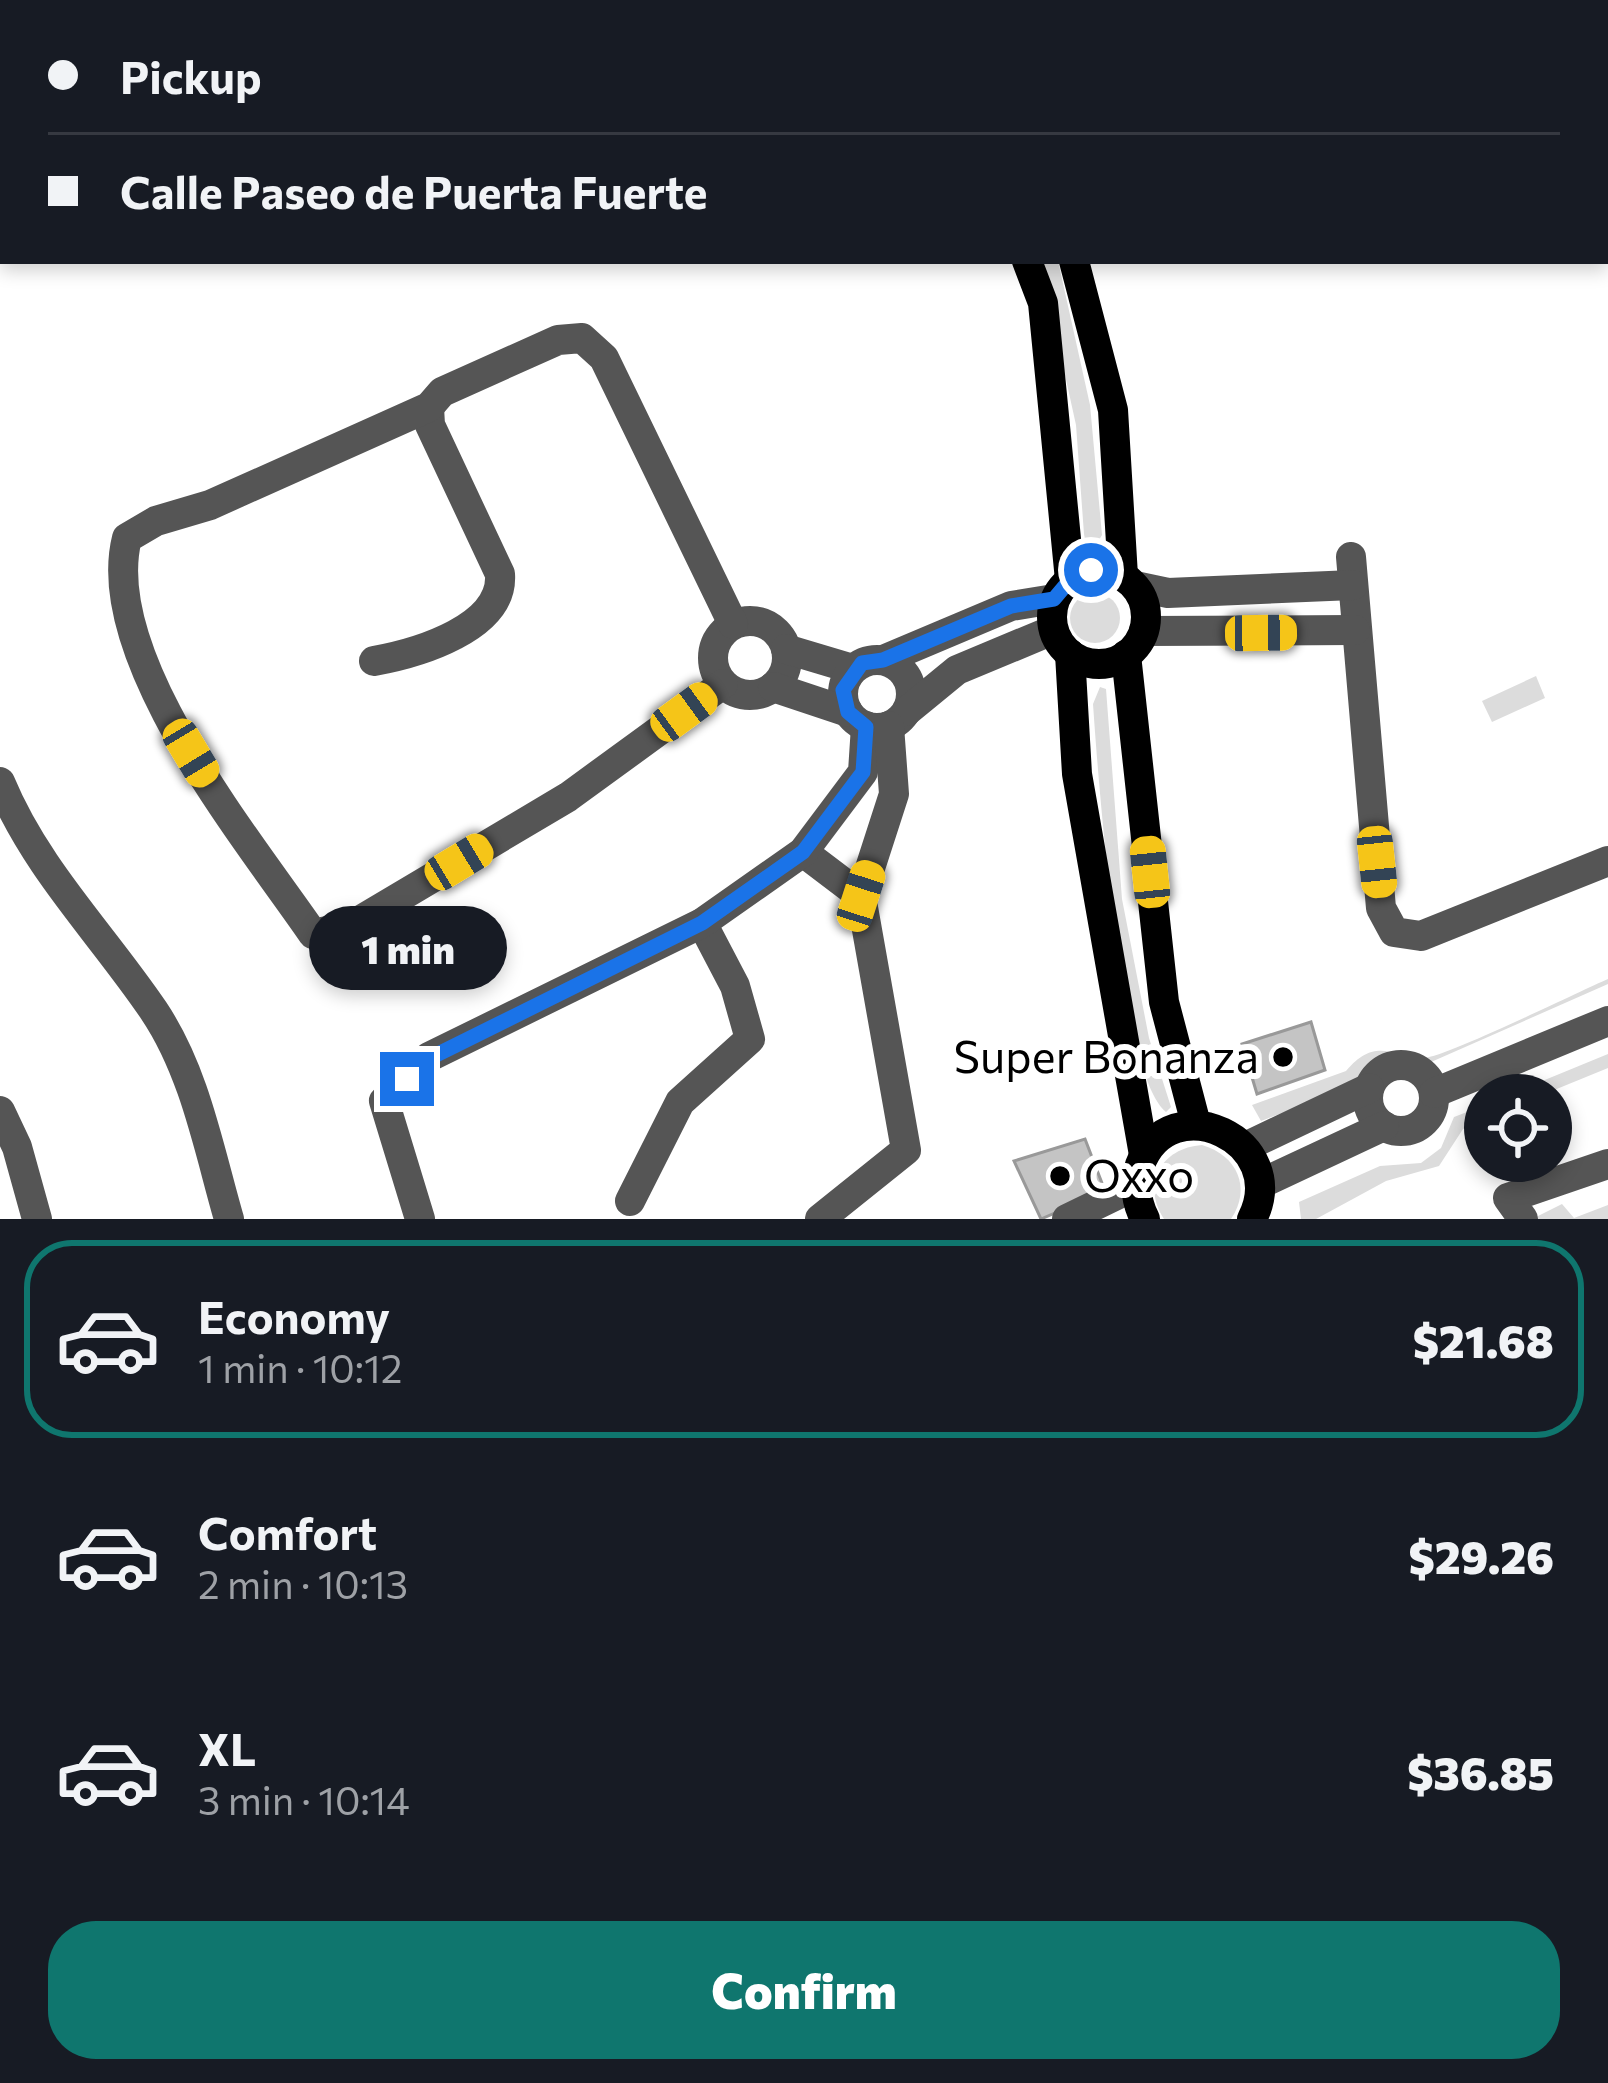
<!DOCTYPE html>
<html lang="en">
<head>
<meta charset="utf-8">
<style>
  :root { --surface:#171b24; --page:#20242c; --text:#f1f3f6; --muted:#9ea1a6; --line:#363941; --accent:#0f766e }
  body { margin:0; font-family:Commissioner,sans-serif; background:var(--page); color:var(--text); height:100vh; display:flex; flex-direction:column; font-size:45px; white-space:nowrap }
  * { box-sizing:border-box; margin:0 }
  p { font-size:39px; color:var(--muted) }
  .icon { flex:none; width:66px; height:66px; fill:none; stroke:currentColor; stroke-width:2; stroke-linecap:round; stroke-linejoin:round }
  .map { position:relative; height:1219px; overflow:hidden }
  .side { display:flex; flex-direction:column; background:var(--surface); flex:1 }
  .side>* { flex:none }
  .top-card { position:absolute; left:0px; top:0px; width:1608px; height:264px; box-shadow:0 6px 18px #0003; display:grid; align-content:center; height:264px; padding:0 48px; background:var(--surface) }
  .buttons { position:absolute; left:1464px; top:1074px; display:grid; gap:24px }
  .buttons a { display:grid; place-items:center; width:108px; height:108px; border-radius:50%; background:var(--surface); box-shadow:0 6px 18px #0003; font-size:60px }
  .end { position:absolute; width:54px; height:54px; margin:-27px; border:15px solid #1a73e8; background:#fff; box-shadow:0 0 0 6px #fff }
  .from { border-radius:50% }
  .bubble { position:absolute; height:84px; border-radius:42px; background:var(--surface); box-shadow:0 6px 18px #0003; font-size:39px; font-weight:800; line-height:84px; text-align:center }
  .car { position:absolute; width:36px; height:72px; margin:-36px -18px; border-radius:15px; box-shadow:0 0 9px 3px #0007; background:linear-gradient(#f5c518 24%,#345 0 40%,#f5c518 0 76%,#345 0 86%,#f5c518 0) }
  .top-card b { display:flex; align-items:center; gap:42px; height:114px; font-size:45px }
  .top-card b+b { border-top:3px solid var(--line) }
  .top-card i { width:30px; height:30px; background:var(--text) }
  ul { padding:21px 0 0; list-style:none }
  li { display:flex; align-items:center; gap:36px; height:198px; margin:0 24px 18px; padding:0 24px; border:6px solid transparent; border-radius:48px }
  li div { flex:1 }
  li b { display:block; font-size:45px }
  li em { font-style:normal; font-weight:800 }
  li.active { border-color:var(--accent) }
  li>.icon { width:108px; height:108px; stroke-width:1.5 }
  .action { display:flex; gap:24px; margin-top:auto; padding:24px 48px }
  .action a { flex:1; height:138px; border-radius:48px; background:var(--accent); color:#fff; font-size:48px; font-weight:800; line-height:138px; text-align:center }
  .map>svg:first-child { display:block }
  .green { fill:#dcdcdc }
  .building { fill:#c4c4c4; stroke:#999; stroke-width:3 }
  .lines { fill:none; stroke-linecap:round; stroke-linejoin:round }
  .minor { stroke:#555; stroke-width:30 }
  .major { stroke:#000; stroke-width:30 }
  .route { stroke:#1a73e8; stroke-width:15 }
  .poi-dot { fill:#000; stroke:#fff; stroke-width:4.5 }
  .labels { text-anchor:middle; stroke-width:12; stroke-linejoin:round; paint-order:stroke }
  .poi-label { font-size:45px; fill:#000; stroke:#fff; text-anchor:end }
</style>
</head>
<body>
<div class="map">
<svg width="1608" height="1219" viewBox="0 0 1608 1219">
  <rect width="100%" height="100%" fill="#fff"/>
  <g class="green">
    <path d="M1040 261H1058L1090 405 1102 535 1094 548 1086 545 1084 534 1076 425Z"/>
    <circle cx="1095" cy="618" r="25"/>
    <path d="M1536 676 1545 698 1492 722 1482 701Z"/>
    <path d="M1100 687 1106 689 1122 899 1149 1038 1171 1107 1166 1112C1119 1074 1098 774 1093 704Z"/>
    <path d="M1608 979V984L1422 1066C1383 1040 1374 1064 1350 1084 1328 1102 1286 1110 1261 1121L1252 1105 1346 1071C1377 1034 1394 1059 1424 1058 1446 1057 1578 992 1608 979Z"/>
    <path d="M1608 1054V1068L1542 1095H1508Z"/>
    <path d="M1485 1105V1119L1463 1129 1439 1166 1386 1181 1316 1219H1301L1299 1202 1380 1166 1421 1163 1441 1148 1454 1117Z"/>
    <path d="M1202 1145C1237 1155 1252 1188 1231 1219H1164C1141 1184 1161 1148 1202 1145Z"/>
    <path d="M1562 1204 1574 1218 1608 1205V1219H1532Z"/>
  </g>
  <g class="building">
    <path d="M1311 1022 1325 1070 1257 1094 1242 1044Z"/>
    <path d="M1085 1139 1105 1191 1041 1219 1014 1161Z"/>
  </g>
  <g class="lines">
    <g class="minor">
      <path d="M1351 557 1381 908 1394 932 1421 936 1608 861"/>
      <path d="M1135 586 1168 593 1353 585"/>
      <circle cx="750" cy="658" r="37"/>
      <path d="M1144 631 1355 630"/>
      <path d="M786 649 853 669"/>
      <path d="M883 660 1011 606 1054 599"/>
      <circle cx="877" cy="694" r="34"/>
      <path d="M374 661C418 653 504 628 500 574L430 425 429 407"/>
      <path d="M723 684 568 797 351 926 313 934C247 838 97 656 127 538L156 521 210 505 429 407 442 392 558 340 582 338 604 358 733 624"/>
      <path d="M773 687 848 712"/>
      <path d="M907 711 957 670 1053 630"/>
      <path d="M0 782C36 869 102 934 154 1011 195 1072 209 1150 229 1219"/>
      <path d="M803 852 861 896"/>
      <circle cx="1401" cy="1098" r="33"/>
      <path d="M1434 1093 1608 1021"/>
      <path d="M0 1111 17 1147 37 1219"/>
      <path d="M1245 1147 1369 1088"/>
      <path d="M1260 1184 1384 1126"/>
      <path d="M630 1201 680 1102 750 1039 735 986 702 923"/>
      <path d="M420 1219 384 1101 429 1057 702 923 803 852 863 772 866 726"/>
      <path d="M820 1219 906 1150 861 896 894 794 889 726"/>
      <path d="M1067 1219 1137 1185"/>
      <path d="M1523 1219 1508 1198 1608 1164"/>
    </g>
    <g class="major">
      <path d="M895 0 897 3"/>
      <path d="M944 0 946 3"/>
      <path d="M1027 261 1043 303 1070 580"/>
      <path d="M1074 261 1113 410 1123 576"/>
      <circle cx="1099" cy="617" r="47"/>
      <path d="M1070 654 1077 774 1144 1155"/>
      <path d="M1126 655 1164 1002 1196 1124"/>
      <path d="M1145 1219C1136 1202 1134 1184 1140 1165 1170 1084 1292 1141 1252 1219"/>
    </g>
  </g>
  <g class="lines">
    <path class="route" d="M407 1079 430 1058 702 923 803 852 863 772 866 727 848 712 843 690 862 663 883 660 1011 606 1054 599 1070 580 1091 570"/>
  </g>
  <g class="poi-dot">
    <circle cx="1283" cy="1057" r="12"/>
    <circle cx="1060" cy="1176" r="12"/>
  </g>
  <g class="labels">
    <g class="poi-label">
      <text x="1259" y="1073">Super Bonanza</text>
      <text x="1084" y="1192" text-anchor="start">Oxxo</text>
    </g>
  </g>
</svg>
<div class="buttons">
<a><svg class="icon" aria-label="locate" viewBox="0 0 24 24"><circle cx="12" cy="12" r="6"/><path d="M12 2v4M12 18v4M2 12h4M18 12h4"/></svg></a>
</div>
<i class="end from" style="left:1091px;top:570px"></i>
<i class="end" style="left:407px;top:1079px"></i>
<div class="bubble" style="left:309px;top:906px;width:198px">1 min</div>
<i class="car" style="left:1261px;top:633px;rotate:89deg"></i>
<i class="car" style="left:684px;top:712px;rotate:54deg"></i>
<i class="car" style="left:191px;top:753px;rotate:149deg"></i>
<i class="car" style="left:459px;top:862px;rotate:59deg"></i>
<i class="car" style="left:1377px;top:862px;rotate:174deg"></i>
<i class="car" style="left:1150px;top:872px;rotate:354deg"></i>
<i class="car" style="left:861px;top:896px;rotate:18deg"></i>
<div class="top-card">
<b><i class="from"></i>Pickup</b>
<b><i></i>Calle Paseo de Puerta Fuerte</b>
</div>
</div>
<section class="side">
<ul>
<li class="active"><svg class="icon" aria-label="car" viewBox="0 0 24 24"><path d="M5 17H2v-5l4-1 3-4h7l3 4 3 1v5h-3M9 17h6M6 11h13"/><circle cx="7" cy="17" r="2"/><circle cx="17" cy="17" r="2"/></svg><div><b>Economy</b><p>1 min · 10:12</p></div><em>$21.68</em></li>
<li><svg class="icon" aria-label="car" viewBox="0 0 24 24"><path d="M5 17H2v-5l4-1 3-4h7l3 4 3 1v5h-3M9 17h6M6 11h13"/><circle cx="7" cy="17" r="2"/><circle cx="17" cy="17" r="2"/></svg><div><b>Comfort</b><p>2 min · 10:13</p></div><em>$29.26</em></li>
<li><svg class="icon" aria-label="car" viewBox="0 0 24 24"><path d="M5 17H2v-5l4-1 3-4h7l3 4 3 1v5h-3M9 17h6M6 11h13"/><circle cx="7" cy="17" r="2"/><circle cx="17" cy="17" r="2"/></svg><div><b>XL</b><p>3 min · 10:14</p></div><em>$36.85</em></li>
</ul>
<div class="action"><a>Confirm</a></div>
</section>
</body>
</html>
